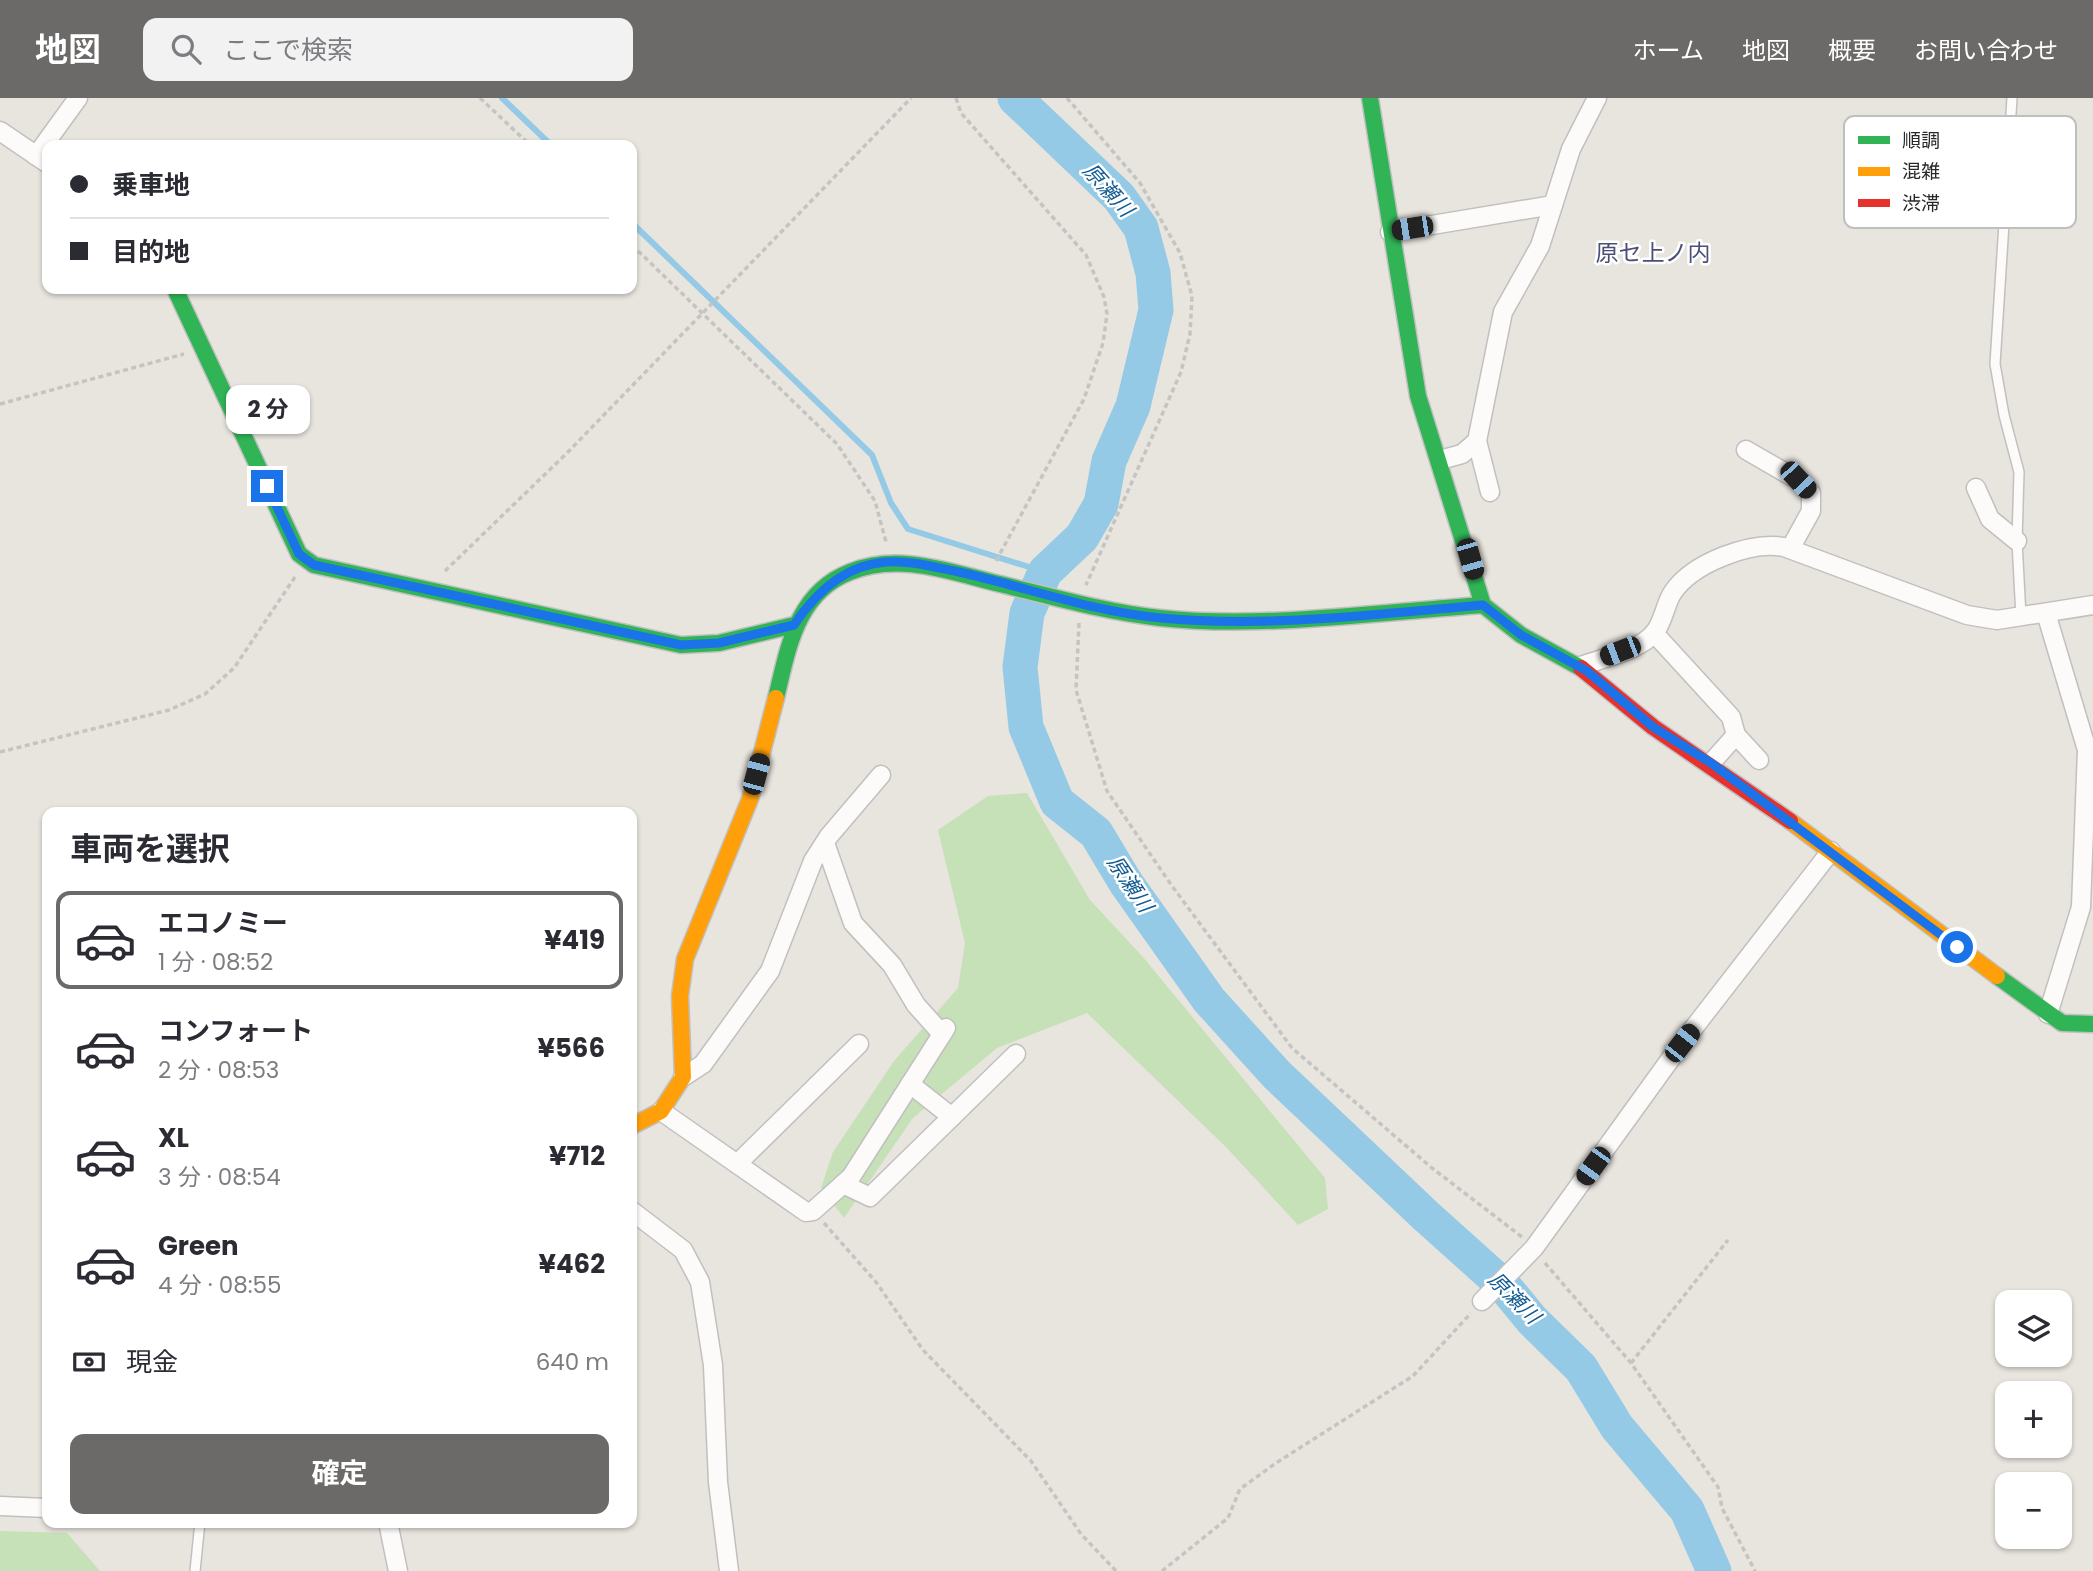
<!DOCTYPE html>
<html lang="ja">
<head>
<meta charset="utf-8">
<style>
  :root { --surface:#fff; --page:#f2f2f3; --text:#2b2b33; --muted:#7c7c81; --line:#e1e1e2; --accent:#6c6a68 }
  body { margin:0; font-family:Poppins,"Noto Sans JP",sans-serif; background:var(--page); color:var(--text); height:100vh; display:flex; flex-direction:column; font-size:26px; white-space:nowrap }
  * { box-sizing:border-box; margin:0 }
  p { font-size:23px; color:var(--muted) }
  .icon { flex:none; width:38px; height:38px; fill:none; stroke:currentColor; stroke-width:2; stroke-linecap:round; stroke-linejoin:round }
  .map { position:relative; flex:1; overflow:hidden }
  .drawer { position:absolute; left:42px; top:709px; width:595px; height:721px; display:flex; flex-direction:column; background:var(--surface); border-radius:14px; box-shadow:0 2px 5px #0004 }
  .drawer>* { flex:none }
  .guide { position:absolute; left:42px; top:42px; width:595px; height:154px; border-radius:14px; box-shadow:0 2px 5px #0004; display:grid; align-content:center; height:154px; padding:0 28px; background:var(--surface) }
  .controls { position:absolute; left:1995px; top:1192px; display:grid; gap:14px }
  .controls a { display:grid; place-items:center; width:77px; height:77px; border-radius:14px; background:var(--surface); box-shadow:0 2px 5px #0004; font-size:35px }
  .end { position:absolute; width:32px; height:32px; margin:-16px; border:9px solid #1a73e8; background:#fff; box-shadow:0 0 0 4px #fff }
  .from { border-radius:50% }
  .bubble { position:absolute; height:49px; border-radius:14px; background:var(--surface); box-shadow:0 2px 5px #0004; font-size:23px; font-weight:700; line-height:49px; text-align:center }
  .car { position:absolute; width:21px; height:42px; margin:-21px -10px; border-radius:9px; box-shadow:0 0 5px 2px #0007; background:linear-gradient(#222 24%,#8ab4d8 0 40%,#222 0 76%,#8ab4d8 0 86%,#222 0) }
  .guide b { display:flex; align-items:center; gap:24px; height:66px; font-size:26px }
  .guide b+b { border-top:2px solid var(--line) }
  .guide i { width:18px; height:18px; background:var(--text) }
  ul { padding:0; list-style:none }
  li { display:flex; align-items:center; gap:21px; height:98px; margin:0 14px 10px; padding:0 14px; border:4px solid transparent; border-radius:14px }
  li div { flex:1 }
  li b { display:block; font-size:26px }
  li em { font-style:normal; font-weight:700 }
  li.active { border-color:var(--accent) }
  li>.icon { width:63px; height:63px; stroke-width:1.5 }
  h2 { padding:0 28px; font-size:32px; line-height:84px }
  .pay { display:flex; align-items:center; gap:18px; height:77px; padding:0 28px; font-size:26px }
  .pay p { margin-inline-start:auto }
  .button { display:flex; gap:14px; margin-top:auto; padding:14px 28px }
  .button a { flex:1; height:80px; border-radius:14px; background:var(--accent); color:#fff; font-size:28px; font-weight:700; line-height:80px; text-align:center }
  header { display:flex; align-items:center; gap:42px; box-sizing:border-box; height:98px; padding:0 35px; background:var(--accent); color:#fff }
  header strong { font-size:33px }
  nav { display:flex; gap:38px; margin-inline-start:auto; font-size:24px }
  .search { width:490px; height:63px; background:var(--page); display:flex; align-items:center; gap:18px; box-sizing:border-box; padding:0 24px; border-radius:14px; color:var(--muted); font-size:26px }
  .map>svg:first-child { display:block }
  .green { fill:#c6e1b8 }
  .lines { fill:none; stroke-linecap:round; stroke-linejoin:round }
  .stream { stroke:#95cae6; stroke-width:6 }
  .river { stroke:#95cae6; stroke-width:35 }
  .lane-casing { stroke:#c1c0c0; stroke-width:12 }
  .street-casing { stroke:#c1c0c0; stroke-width:21 }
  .fast-casing { stroke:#c1c0c0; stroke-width:19 }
  .slow-casing { stroke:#c1c0c0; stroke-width:19 }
  .jam-casing { stroke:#c1c0c0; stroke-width:19 }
  .path { stroke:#c4c4c3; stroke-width:3.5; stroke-dasharray:5 3.5; stroke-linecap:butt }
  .lane { stroke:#fcfbfa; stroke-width:9 }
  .street { stroke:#fcfbfa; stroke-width:18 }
  .fast { stroke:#30b455; stroke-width:16 }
  .slow { stroke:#ff9f0a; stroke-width:16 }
  .jam { stroke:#e5322d; stroke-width:16 }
  .route { stroke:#1a73e8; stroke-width:9 }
  .labels { text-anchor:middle; stroke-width:5; stroke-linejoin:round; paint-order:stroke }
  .water-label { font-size:21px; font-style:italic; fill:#125c93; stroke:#fff }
  .quarter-label { font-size:23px; fill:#4b4f78; stroke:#fff }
  .key { fill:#fff; stroke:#bfbfbf; stroke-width:2 }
  .key-label { font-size:19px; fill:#292929 }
</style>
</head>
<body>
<header>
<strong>地図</strong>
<div class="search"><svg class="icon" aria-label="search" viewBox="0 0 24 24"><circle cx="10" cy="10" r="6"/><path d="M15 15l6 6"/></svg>ここで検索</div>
<nav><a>ホーム</a><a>地図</a><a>概要</a><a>お問い合わせ</a></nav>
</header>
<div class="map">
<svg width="2093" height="1473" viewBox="0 0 2093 1473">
  <rect width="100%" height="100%" fill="#e8e4de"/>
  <g class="green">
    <path d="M1027 695 1090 802 1143 859 1325 1080 1328 1111 1298 1127 1226 1049 1087 915 997 950 913 1020 844 1120 821 1090 833 1054 894 963 958 890 965 845 938 732 988 698Z"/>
    <path d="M0 1433 67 1435 100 1473H0Z"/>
  </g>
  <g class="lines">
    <g class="stream">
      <path d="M502 0 551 47"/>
      <path d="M632 125 872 357 891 405 908 431 1045 474"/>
    </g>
    <path class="river" d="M1015 0 1119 99 1141 130 1153 175 1156 212 1133 308 1109 363 1101 406 1082 439 1045 474 1027 515 1020 569 1026 629 1057 704 1096 735 1126 785 1209 902 1277 977 1426 1118 1504 1188 1532 1222 1581 1270 1617 1329 1687 1412 1714 1473"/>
    <g class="lane-casing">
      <g id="lane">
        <path d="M2012 0 1995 266 2004 317 2019 374 2017 443 2021 519"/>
        <path d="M195 1473 200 1424"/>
      </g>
    </g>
    <g class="street-casing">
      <g id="street">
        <path d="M0 33 47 65"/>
        <path d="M36 58 78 0"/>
        <path d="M1390 134 1553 107"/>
        <path d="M1477 343 1490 394"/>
        <path d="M1746 352 1798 382 1811 395V413L1790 451"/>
        <path d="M1440 362 1462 356 1477 343 1503 214 1540 148 1571 51 1597 0"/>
        <path d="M1976 390 1990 421 2017 443"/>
        <path d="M2046 515 2087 652 2081 809 2048 916"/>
        <path d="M1654 535 1731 619 1736 637 1759 662"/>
        <path d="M1581 568C1602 560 1640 553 1655 534 1664 522 1665 506 1673 494 1693 465 1750 443 1784 449L1967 517 1997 522 2093 507"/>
        <path d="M1711 665 1736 637"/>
        <path d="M825 745 853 825 892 867 916 907 942 936"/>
        <path d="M683 979 703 966 770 873 813 763 829 738 881 677"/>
        <path d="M910 986 952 1019"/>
        <path d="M661 1013 806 1114 813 1113 851 1079 946 930"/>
        <path d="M737 1066 859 946"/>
        <path d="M843 1086 870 1099 1016 956"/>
        <path d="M632 1113 683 1152 700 1184 713 1267 718 1384 729 1473"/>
        <path d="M1482 1203 1534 1150 1682 945 1831 753"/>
        <path d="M0 1408 47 1410"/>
        <path d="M388 1424 398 1473"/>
      </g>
    </g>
    <g class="fast-casing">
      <g id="fast">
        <path d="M1370 0 1418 298 1483 507 1521 537 1581 570"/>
        <path d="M175 191 299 456 314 467 681 547 719 545 794 527"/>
        <path d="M776 600C788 551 796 495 850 474 899 454 950 474 1000 486 1053 499 1106 514 1160 520 1261 531 1381 514 1483 507"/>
        <path d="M1997 878 2062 925 2093 926"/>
      </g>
    </g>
    <g class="slow-casing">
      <g id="slow">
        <path d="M1790 723 1997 878"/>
        <path d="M632 1028 661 1013 683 979 680 898 685 861 750 701 776 600"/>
      </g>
    </g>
    <g class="jam-casing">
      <path id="jam" d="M1581 570 1653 629 1790 723"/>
    </g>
    <g class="path">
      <path d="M480 0 530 47"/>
      <path d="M956 0 961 15 1086 157 1104 199 1107 216 1103 245 1084 301 996 463"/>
      <path d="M1067 0 1140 85 1180 155 1192 198 1190 236 1181 274 1086 487"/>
      <path d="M632 147 837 346 875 403 886 444"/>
      <path d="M0 306 184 256"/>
      <path d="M445 473 567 355 911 0"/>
      <path d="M1079 525 1076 592 1107 693 1172 788 1292 950 1432 1070 1522 1139"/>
      <path d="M0 654 169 612 205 596 234 570 295 479"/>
      <path d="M824 1125 876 1184 923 1252 1031 1363 1081 1436 1116 1473"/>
      <path d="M1545 1165 1631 1265 1718 1389 1722 1410 1755 1473"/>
      <path d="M1631 1265 1728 1142"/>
      <path d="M1162 1473 1228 1420 1240 1391 1276 1365 1413 1278 1471 1215"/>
    </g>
    <use href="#lane" class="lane"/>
    <use href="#street" class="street"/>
    <use href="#fast" class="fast"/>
    <use href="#slow" class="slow"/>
    <use href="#jam" class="jam"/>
  </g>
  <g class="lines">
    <path class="route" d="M267 388 299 456 314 467 681 547 719 545 794 527C816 494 845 467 886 464 910 462 937 470 959 474 1026 489 1093 514 1161 520 1265 530 1379 516 1483 507L1521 537 1587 573 1653 629 1711 665 1957 849"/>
  </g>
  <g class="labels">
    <g class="water-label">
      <text transform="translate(1108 92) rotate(48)" y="7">原瀬川</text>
      <text transform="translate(1130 786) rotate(56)" y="7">原瀬川</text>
      <text transform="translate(1514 1200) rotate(45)" y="7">原瀬川</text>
    </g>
    <g class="quarter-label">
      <text x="1653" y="163">原セ上ノ内</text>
    </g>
  </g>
  <rect x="1844" y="18" width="232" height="112" rx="10" class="key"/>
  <rect x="1858" y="38" width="32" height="8" fill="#30b455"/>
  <rect x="1858" y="69" width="32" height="9" fill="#ff9f0a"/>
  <rect x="1858" y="101" width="32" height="8" fill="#e5322d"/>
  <g class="key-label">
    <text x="1902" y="49">順調</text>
    <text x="1902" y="80">混雑</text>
    <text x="1902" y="112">渋滞</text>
  </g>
</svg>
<div class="controls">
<a><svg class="icon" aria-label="layers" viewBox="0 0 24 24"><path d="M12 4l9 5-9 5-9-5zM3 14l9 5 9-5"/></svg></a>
<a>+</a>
<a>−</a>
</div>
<i class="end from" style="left:1957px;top:849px"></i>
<i class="end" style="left:267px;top:388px"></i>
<div class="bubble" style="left:226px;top:287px;width:84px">2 分</div>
<i class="car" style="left:1412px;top:130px;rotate:261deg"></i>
<i class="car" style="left:1798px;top:382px;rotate:137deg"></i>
<i class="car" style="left:1470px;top:461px;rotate:164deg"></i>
<i class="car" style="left:1620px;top:553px;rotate:249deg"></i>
<i class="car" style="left:756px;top:676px;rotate:15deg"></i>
<i class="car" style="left:1682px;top:945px;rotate:38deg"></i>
<i class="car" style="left:1593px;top:1068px;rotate:216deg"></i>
<div class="guide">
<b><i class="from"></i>乗車地</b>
<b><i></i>目的地</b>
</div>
<section class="drawer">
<h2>車両を選択</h2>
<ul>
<li class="active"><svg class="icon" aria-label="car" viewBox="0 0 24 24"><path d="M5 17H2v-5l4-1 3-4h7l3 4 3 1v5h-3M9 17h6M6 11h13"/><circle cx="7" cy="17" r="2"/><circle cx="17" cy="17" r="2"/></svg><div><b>エコノミー</b><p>1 分 · 08:52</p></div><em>¥419</em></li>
<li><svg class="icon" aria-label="car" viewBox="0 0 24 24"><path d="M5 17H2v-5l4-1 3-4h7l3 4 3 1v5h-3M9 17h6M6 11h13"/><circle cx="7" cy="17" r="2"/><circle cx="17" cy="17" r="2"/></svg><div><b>コンフォート</b><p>2 分 · 08:53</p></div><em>¥566</em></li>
<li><svg class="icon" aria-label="car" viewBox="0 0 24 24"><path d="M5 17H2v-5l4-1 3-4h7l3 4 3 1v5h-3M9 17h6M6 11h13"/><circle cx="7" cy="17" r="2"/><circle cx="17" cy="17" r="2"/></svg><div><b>XL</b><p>3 分 · 08:54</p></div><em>¥712</em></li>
<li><svg class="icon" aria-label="car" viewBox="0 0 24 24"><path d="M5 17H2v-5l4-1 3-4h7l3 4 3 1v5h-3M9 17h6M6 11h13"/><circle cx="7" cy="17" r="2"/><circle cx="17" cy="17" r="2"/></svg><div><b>Green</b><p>4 分 · 08:55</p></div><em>¥462</em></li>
</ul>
<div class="pay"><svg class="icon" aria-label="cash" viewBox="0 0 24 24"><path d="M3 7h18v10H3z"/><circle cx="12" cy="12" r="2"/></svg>現金<p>640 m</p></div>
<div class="button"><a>確定</a></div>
</section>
</div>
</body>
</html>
